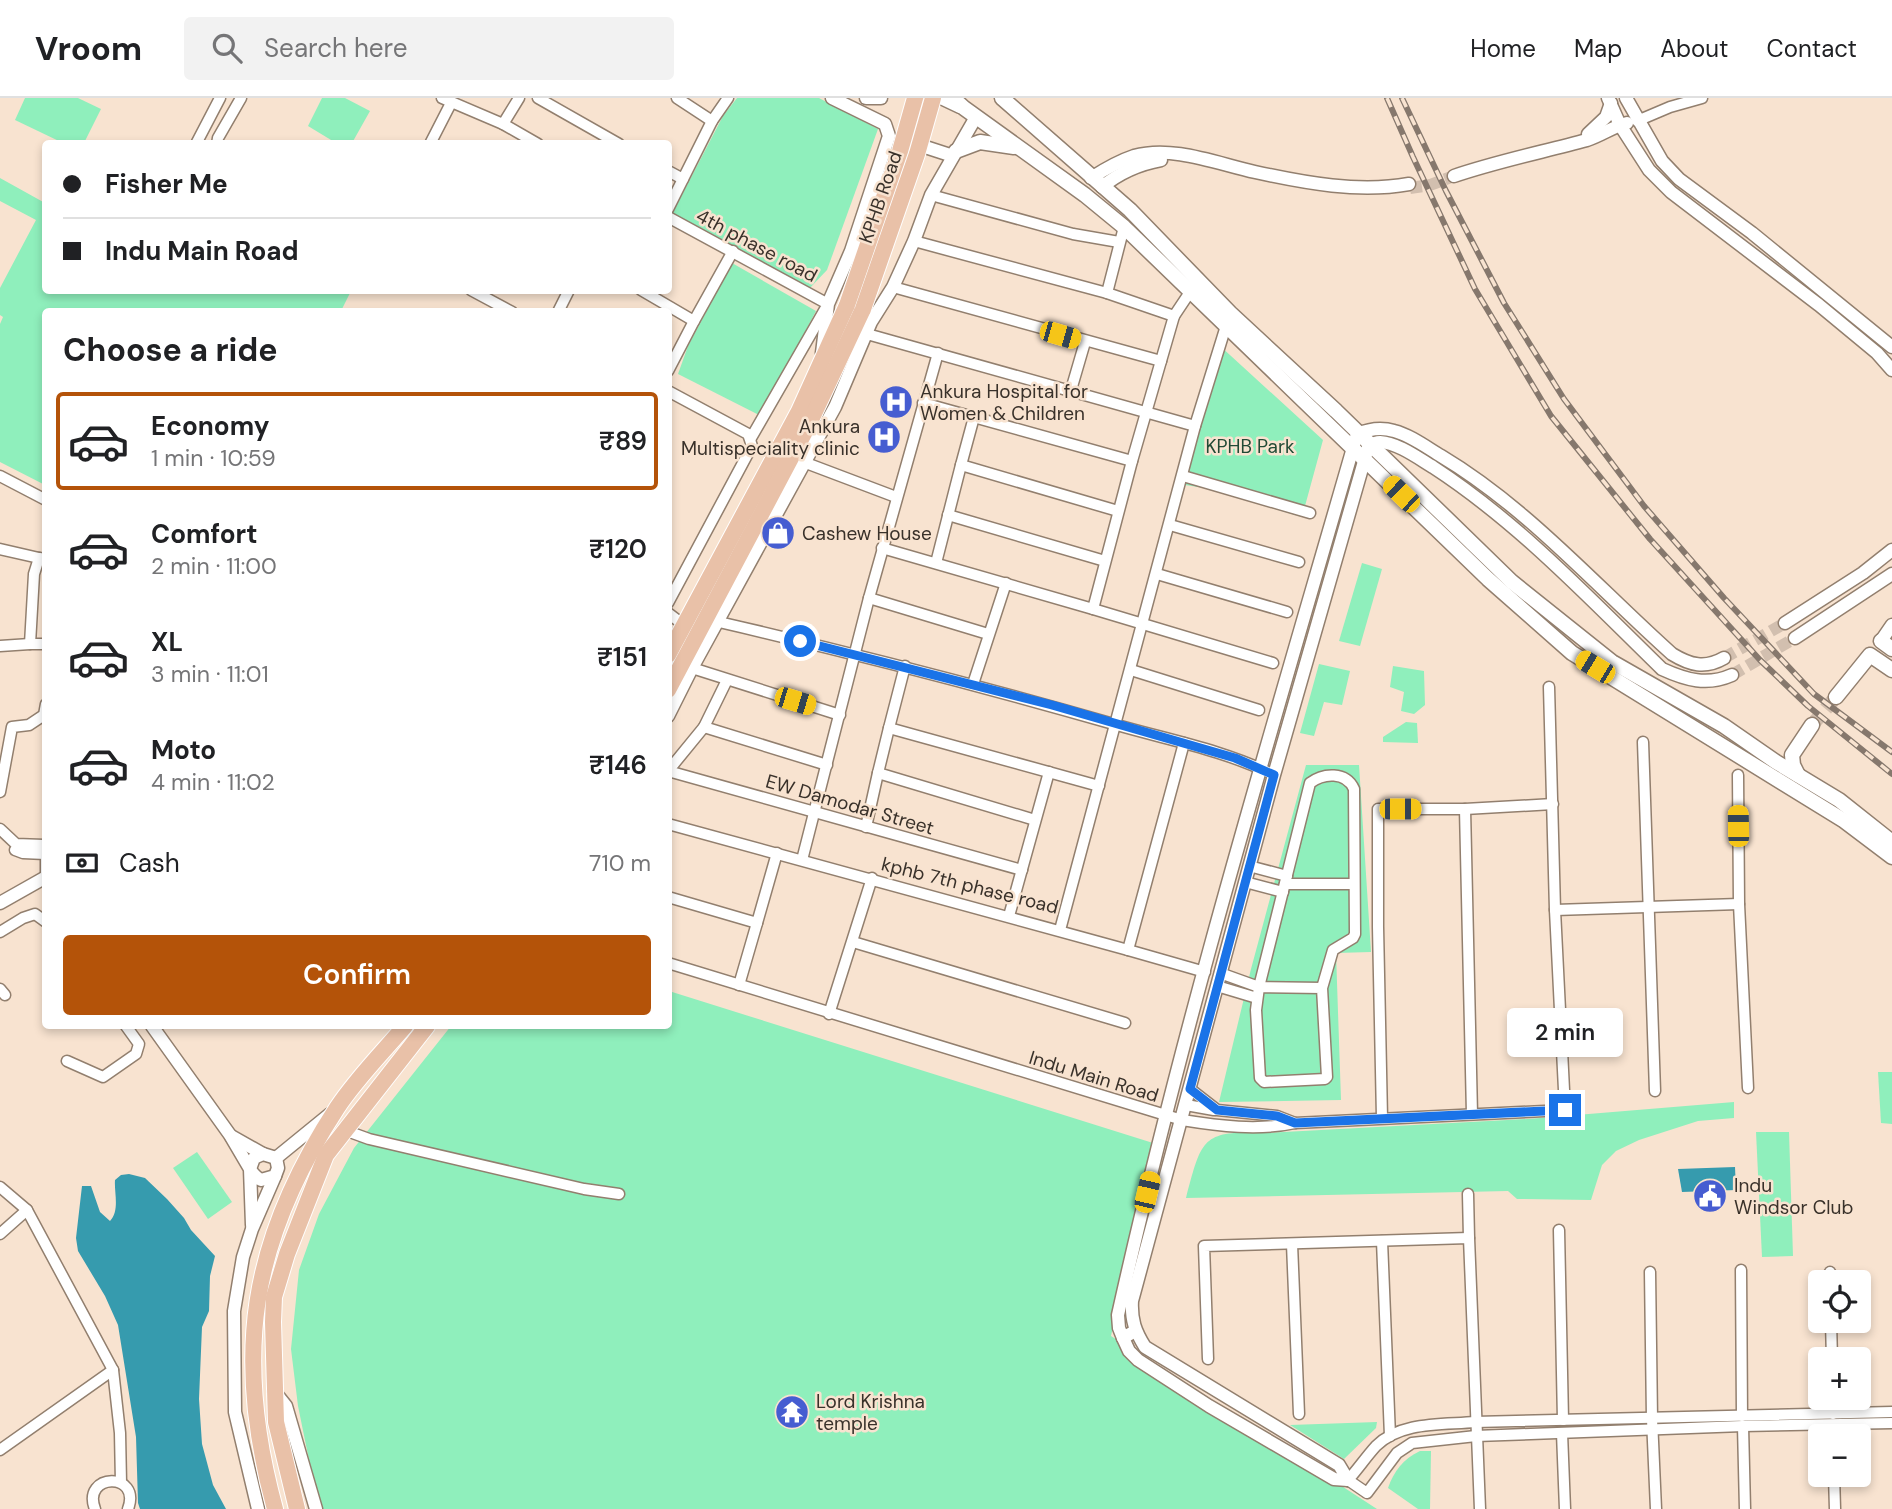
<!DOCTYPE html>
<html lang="en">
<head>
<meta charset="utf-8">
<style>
  :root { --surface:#fff; --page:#f2f2f2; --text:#202124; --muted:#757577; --line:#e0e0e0; --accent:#b45309 }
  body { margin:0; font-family:"DM Sans",sans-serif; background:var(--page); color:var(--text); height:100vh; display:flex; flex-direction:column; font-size:26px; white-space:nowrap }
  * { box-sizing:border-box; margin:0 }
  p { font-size:23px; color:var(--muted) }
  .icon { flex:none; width:38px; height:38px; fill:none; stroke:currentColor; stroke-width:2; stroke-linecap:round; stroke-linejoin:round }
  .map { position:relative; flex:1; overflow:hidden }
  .details { position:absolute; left:42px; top:210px; width:630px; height:721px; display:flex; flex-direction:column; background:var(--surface); border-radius:7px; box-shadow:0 4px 10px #0003 }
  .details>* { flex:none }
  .top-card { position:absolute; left:42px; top:42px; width:630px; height:154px; border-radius:7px; box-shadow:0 4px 10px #0003; display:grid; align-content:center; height:154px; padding:0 21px; background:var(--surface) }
  .fabs { position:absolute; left:1808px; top:1172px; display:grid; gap:14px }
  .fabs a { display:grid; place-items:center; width:63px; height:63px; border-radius:7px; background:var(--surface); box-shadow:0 4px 10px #0003; font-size:35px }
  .end { position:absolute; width:32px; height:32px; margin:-16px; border:9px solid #1a73e8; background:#fff; box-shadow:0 0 0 4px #fff }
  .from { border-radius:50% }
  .bubble { position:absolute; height:49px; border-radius:7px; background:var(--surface); box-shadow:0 4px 10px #0003; font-size:23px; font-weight:600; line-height:49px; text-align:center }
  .car { position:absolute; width:21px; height:42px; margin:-21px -10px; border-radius:9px; box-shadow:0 0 5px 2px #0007; background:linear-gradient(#f5c518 24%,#345 0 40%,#f5c518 0 76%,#345 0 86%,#f5c518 0) }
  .top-card b { display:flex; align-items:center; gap:24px; height:66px; font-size:26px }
  .top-card b+b { border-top:2px solid var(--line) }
  .top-card i { width:18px; height:18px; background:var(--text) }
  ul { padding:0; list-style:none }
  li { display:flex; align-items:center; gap:21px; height:98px; margin:0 14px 10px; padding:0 7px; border:4px solid transparent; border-radius:7px }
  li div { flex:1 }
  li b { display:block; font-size:26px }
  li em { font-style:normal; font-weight:600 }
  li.active { border-color:var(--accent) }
  li>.icon { width:63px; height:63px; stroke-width:1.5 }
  h2 { padding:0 21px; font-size:32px; line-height:84px }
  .pay { display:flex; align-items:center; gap:18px; height:77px; padding:0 21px; font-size:26px }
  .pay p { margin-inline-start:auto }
  .cta { display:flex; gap:14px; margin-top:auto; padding:14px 21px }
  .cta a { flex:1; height:80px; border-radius:7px; background:var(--accent); color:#fff; font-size:28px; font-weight:600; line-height:80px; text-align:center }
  header { display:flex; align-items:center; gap:42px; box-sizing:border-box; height:98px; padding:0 35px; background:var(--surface); border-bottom:2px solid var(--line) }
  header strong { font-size:33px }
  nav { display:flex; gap:38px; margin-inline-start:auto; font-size:24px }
  .search { width:490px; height:63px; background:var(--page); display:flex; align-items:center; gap:18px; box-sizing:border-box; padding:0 24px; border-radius:7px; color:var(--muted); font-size:26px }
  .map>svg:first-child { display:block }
  .green { fill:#8fefbc }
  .water { fill:#369bae }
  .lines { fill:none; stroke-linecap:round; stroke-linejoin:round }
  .tertiary-tunnel { stroke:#d2bfaf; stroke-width:12; stroke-dasharray:12 6; stroke-linecap:butt }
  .secondary-tunnel { stroke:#d2bfaf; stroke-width:14; stroke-dasharray:14 7; stroke-linecap:butt }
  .minor-casing { stroke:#927f6e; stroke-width:13 }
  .tertiary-casing { stroke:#927f6e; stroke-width:15 }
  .secondary-casing { stroke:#927f6e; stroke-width:17 }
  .primary-casing { stroke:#fff; stroke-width:18 }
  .minor { stroke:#fff; stroke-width:10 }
  .tertiary { stroke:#fff; stroke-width:12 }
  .secondary { stroke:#fff; stroke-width:14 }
  .primary { stroke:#e9c1a8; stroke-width:16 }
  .rail-casing { stroke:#86786d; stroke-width:6 }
  .rail { stroke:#f8e3d0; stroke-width:3.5; stroke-dasharray:10; stroke-linecap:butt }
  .primary-bridge-casing { stroke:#fff; stroke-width:18; stroke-linecap:butt }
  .primary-bridge { stroke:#e9c1a8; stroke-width:16 }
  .route { stroke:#1a73e8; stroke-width:9 }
  .labels { text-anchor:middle; stroke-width:5; stroke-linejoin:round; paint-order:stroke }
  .street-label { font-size:19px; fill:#39312a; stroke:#f8e3d0 }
  .poi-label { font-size:19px; fill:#39312a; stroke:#f8e3d0; text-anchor:start }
  .park-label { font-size:19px; fill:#214a35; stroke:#f8e3d0 }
</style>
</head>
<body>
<header>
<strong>Vroom</strong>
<div class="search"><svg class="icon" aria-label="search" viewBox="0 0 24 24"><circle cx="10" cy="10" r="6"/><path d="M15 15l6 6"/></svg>Search here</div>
<nav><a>Home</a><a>Map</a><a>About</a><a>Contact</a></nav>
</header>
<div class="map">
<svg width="1892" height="1411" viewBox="0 0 1892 1411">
  <rect width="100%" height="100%" fill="#f8e3d0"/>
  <g class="green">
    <path d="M25 0H78L101 11 84 45H63L15 22Z"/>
    <path d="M322 0H345L370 13 352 45H336L308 28Z"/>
    <path d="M737 0H819L878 31 827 172 809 191 672 116 723 18Z"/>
    <path d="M0 80 45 105 46 192 351 193 341 213 46 214 45 387 0 364V226L3 219 0 217V190L36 122 0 103Z"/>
    <path d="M732 165 816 213 761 318 678 276 688 248Z"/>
    <path d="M1219 247 1323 342 1302 419 1205 390 1185 387Z"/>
    <path d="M1362 465 1382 471 1360 548 1339 543Z"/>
    <path d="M1319 566 1350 573 1342 607 1324 604 1314 638 1300 635Z"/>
    <path d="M1393 568 1424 573 1425 607 1414 616 1401 613 1404 594 1390 589Z"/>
    <path d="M1406 624 1417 625 1418 645 1383 644V639Z"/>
    <path d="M1306 667H1359L1371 854 1336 855 1341 1002 1219 1004 1251 871Z"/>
    <path d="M669 893 1153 1045 1111 1238 1377 1411H319L298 1308 291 1251 299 1172 319 1116 354 1050 451 928H668Z"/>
    <path d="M1878 974H1892V1026L1881 1025Z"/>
    <path d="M1734 1004V1020L1698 1023 1639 1042 1616 1053 1602 1067 1591 1102 1517 1101 1508 1093 1186 1100C1202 1041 1201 1032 1266 1035L1528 1021Z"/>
    <path d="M1756 1034H1789L1793 1158 1762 1159Z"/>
    <path d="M197 1054 232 1104 208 1121 173 1070Z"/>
    <path d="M1377 1324 1376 1330 1344 1361 1290 1327Z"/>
    <path d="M1420 1353H1431L1430 1411H1418L1388 1390C1394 1373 1403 1361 1420 1353Z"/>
  </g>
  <g class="water">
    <path d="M1735 1069 1736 1092 1682 1094 1678 1071Z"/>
    <path d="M129 1076 145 1080 167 1101 184 1120 191 1132 215 1158 210 1178 209 1213 202 1229 199 1301 202 1346 213 1387 226 1411H140L138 1405 136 1339 118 1227 105 1198 78 1153 76 1140 82 1088H91L100 1114 110 1123C120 1112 114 1095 115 1082L121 1077Z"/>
  </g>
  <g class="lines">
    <g class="tertiary-tunnel">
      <path d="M1410 90 1430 87 1454 78"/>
      <path d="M1724 560 1785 525"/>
      <path d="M1732 577 1795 540"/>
    </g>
    <path class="secondary-tunnel" d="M1812 627 1836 599"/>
    <g class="minor-casing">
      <g id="minor">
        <path d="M442 0 503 26 538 46"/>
        <path d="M538 0 619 46"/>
        <path d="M677 0 712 23"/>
        <path d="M1637 23 1670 9 1702 0"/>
        <path d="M503 26 519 0"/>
        <path d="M196 46 220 0"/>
        <path d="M217 46 218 40 241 0"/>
        <path d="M430 46 451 5"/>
        <path d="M668 73 683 81"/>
        <path d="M931 97 1073 136 1119 144"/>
        <path d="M668 111 712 23 728 0"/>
        <path d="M668 119 828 206 751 340"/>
        <path d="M914 143 1107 195 1124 129"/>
        <path d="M893 189 1161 263"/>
        <path d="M471 192 512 214"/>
        <path d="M641 192 694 223"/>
        <path d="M558 214 569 192"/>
        <path d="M1174 218 1190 194"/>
        <path d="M867 236 1195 328"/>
        <path d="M938 255 869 500 988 536"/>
        <path d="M668 273 694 223 733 153"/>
        <path d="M1071 292 1085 244"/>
        <path d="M668 293 748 336 752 348 668 505"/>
        <path d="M923 305 1132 363"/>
        <path d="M974 319 961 367 1118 413"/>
        <path d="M806 365 896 399"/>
        <path d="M0 378 46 402"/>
        <path d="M1183 378 1310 415"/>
        <path d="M948 417 1105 463"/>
        <path d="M1170 427 1299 464"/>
        <path d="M882 450 1093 511 1132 363 1174 218 1107 195"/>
        <path d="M0 451 39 460"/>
        <path d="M46 461 39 460 34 476 30 546H46"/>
        <path d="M936 465 961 367"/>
        <path d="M1157 476 1287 514"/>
        <path d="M1093 511 1273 565"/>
        <path d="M668 515 685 528"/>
        <path d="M711 519 719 524C853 555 985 589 1117 627 1169 642 1224 652 1274 677"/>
        <path d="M0 548 30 546"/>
        <path d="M905 568 889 630 1099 688"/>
        <path d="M692 570 840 617"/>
        <path d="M1131 572 1259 612"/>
        <path d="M727 582 704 629 668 673 1022 772"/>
        <path d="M973 586 1006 485"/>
        <path d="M704 629 827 667"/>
        <path d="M889 630 878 675 1035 722"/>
        <path d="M1643 644 1655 993"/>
        <path d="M1738 677 1739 806 1748 990"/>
        <path d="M0 694 12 629 29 627 44 617 46 606"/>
        <path d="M1465 711 1472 1016"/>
        <path d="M668 726 1128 852 1184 645"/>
        <path d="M866 729 878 675"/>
        <path d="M0 731 16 746 44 747"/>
        <path d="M15 752 23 755 45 756"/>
        <path d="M46 760V778"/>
        <path d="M802 762 869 500"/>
        <path d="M1249 768 1287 778"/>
        <path d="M1245 784 1283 794"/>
        <path d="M1285 786H1354"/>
        <path d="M668 799 757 825 777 755"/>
        <path d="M1555 812 1739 806"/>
        <path d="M1009 818 1049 674"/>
        <path d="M1060 832 1195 328 1226 228"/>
        <path d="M0 834 23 820 35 816 46 824"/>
        <path d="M853 844 1125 925"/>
        <path d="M1128 852 1205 874"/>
        <path d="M668 865 1182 1022C1219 1028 1258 1033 1295 1025L1565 1012 1555 812 1549 589"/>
        <path d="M1220 875 1259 889 1310 685C1323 675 1346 673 1354 691L1355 836 1353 840 1333 852 1322 890 1327 979 1325 981 1264 984 1260 980 1256 912 1259 889 1322 890"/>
        <path d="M739 887 757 825"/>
        <path d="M1217 888 1257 900"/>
        <path d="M0 891 5 897"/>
        <path d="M829 916 872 780"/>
        <path d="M67 963 103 979 136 956 139 946 126 928"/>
        <path d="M1190 991 1217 1012 1277 1018 1295 1025"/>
        <path d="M1186 1007 1214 1012"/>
        <path d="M1382 1020 1378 829V711H1465L1553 706"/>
        <path d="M347 1033 369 1041 584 1091 619 1096"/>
        <path d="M0 1089 27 1112 113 1272 120 1335 121 1385"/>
        <path d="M1468 1096 1469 1140"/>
        <path d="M1559 1132 1563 1322"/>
        <path d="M0 1136 27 1112"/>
        <path d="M1382 1143 1390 1338"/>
        <path d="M1292 1146 1299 1316"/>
        <path d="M1741 1172 1742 1318"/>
        <path d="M1650 1174 1652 1321 1656 1411"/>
        <path d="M1830 1174V1185"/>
        <path d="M1831 1223 1832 1262"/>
        <path d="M1208 1261 1204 1148 1469 1140 1480 1411"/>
        <path d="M1833 1300V1316"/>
        <path d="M1892 1314 1475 1324C1443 1327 1401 1323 1376 1348 1366 1359 1358 1371 1348 1382L1367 1395 1397 1355 1412 1345 1476 1338 1743 1328 1892 1325"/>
        <path d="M1743 1328 1745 1411"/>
        <path d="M1562 1335 1565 1411"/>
        <path d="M0 1352 113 1272"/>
        <path d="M1834 1377 1835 1411"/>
        <path d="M95 1411C81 1375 142 1373 128 1411"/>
      </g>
    </g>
    <g class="tertiary-casing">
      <g id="tertiary">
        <path d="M866 0H881"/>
        <path d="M941 0 960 9"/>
        <path d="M1608 0 1620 27 1649 72 1671 94 1819 207 1877 255 1892 272"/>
        <path d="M1626 0 1662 63 1679 81 1752 135 1892 249"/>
        <path d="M1588 36 1606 19 1611 5"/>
        <path d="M913 45 953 58"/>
        <path d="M1454 78C1498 63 1543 54 1587 42 1602 37 1612 29 1627 25"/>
        <path d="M1091 80C1105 71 1119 63 1134 58 1173 47 1218 66 1255 74 1305 85 1359 95 1409 86"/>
        <path d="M1102 89C1119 75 1139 66 1161 62"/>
        <path d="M822 255 828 206 851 153 889 38 885 26 832 0"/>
        <path d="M1785 525 1863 475 1892 452"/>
        <path d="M1795 540 1892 476"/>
        <path d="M1881 543 1892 527"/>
        <path d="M668 618 692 570 835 309 871 224 893 189 914 143 931 97 976 19"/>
        <path d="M0 805 46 779"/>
        <path d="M152 928 230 1037 250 1071C253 1076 255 1079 261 1082L275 1078 278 1070 276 1060 263 1056 254 1060 250 1071 252 1127"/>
        <path d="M231 1038 263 1056"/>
        <path d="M276 1060 330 1016"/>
        <path d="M1135 1233 1123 1240 1119 1230 1118 1217C1184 920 1273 628 1357 336 1369 331 1381 329 1394 333 1410 337 1426 349 1441 358 1528 410 1597 489 1672 556 1690 567 1705 571 1724 560"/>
        <path d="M1123 1240 1129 1253 1138 1262 1209 1308 1334 1381 1348 1382"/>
        <path d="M274 1293 286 1308 316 1411"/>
        <path d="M1348 1382 1339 1367 1145 1249C1135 1233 1131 1222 1132 1203L1274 677 1369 346C1373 346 1376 344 1380 344 1398 345 1418 360 1433 369 1519 425 1589 500 1662 571 1686 582 1707 588 1732 577"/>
        <path d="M258 1411 235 1314 234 1213 243 1159 252 1131 275 1078"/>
      </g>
    </g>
    <g class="secondary-casing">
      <g id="secondary">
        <path d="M953 0 964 10 1085 97 1124 129 1488 481 1572 555 1843 722 1892 759"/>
        <path d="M1002 0 1130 112 1230 215 1336 313 1512 484 1612 564 1724 628 1776 664 1839 702 1892 744"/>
        <path d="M956 53 980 44 1014 49"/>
        <path d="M1881 543 1892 551"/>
        <path d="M1836 599 1870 557 1892 572"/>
        <path d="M1798 677 1793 667 1792 657 1812 627"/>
      </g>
    </g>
    <g class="primary-casing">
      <g id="primary">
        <path d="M668 557 799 313 847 207"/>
        <path d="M668 592 809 326 863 211"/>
        <path d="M275 1411C233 1258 250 1143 337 1010 356 981 383 954 405 928"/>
        <path d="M297 1411 276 1324 273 1224 274 1199 287 1156 326 1057 427 928"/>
      </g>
    </g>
    <use href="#minor" class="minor"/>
    <use href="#tertiary" class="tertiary"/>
    <use href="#secondary" class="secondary"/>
    <use href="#primary" class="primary"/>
    <g class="rail-casing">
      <g id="rail">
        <path d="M1387 0 1413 59 1475 191 1551 318 1650 441 1760 562 1808 608 1892 676"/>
        <path d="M1402 0 1446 93 1504 205 1564 301 1644 408 1724 500 1814 596 1892 654"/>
      </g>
    </g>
    <use href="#rail" class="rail"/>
    <g class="primary-bridge-casing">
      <g id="primary-bridge">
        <path d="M847 207 900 53 915 0"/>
        <path d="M863 211 917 56 933 0"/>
      </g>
    </g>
    <use href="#primary-bridge" class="primary-bridge"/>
  </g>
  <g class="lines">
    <path class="route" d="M800 543 1052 607 1235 660 1274 677 1190 991 1217 1012 1277 1018 1295 1025 1565 1012"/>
  </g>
  <defs>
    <g id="hospital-disc" transform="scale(1.75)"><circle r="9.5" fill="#465dd1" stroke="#f8e3d0"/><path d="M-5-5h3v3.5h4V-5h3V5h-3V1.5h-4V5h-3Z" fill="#fff"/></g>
    <g id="shop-disc" transform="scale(1.75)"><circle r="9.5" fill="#465dd1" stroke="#f8e3d0"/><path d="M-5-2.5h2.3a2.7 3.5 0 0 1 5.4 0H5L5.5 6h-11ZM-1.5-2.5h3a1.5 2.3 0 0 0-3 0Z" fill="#fff"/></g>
    <g id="civic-disc" transform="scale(1.75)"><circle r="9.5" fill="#465dd1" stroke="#f8e3d0"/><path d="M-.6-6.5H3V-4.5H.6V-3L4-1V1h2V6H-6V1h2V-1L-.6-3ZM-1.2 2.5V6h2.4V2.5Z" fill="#fff"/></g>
    <g id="temple-disc" transform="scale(1.75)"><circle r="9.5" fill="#465dd1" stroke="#f8e3d0"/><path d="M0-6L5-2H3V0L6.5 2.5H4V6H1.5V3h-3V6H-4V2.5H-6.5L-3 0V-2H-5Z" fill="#fff"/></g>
  </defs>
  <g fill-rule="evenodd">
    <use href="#hospital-disc" x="896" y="304"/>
    <use href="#hospital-disc" x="884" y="339"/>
    <use href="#shop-disc" x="778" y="435"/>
    <use href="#civic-disc" x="1710" y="1098"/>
    <use href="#temple-disc" x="792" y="1314"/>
  </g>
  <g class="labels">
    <g class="street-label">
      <text transform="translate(880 99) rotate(-71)" y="7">KPHB Road</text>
      <text transform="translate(757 147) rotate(28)" y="7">4th phase road</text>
      <text transform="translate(850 706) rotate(16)" y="7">EW Damodar Street</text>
      <text transform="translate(970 787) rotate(14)" y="7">kphb 7th phase road</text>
      <text transform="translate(1094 978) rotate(17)" y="7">Indu Main Road</text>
    </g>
    <g class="poi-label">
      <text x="920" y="300">Ankura Hospital for<tspan x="920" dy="22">Women &amp; Children</tspan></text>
      <text x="860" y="335" text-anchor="end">Ankura<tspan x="860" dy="22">Multispeciality clinic</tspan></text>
      <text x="802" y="442">Cashew House</text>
      <text x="1734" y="1094">Indu<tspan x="1734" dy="22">Windsor Club</tspan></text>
      <text x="816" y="1310">Lord Krishna<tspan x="816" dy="22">temple</tspan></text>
    </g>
    <g class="park-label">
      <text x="1250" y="355">KPHB Park</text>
    </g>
  </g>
</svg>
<div class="fabs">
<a><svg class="icon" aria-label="locate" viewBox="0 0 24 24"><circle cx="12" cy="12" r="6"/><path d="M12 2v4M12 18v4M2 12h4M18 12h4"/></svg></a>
<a>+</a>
<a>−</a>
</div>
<i class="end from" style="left:800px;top:543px"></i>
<i class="end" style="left:1565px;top:1012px"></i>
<div class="bubble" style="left:1507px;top:910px;width:116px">2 min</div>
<i class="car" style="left:1060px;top:237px;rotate:106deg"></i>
<i class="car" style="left:1401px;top:396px;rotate:314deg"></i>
<i class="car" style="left:1595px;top:569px;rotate:301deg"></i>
<i class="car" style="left:795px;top:603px;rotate:107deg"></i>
<i class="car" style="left:1400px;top:711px;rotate:90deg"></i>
<i class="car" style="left:1738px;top:728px;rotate:359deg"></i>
<i class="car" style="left:1147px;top:1094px;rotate:13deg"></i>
<div class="top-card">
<b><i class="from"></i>Fisher Me</b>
<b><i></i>Indu Main Road</b>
</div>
<section class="details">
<h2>Choose a ride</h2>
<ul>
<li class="active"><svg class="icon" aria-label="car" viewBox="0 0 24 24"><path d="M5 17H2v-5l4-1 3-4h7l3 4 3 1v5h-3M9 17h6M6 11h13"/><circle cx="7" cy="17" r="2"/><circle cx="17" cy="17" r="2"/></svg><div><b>Economy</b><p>1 min · 10:59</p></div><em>₹89</em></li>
<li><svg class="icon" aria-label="car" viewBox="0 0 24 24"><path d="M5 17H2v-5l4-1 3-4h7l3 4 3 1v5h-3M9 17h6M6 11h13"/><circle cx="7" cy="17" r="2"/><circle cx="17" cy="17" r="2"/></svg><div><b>Comfort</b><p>2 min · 11:00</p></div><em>₹120</em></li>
<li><svg class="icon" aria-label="car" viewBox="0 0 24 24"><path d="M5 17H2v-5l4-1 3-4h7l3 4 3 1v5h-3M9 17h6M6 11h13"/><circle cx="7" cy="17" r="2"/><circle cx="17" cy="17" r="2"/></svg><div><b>XL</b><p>3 min · 11:01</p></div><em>₹151</em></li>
<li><svg class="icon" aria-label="car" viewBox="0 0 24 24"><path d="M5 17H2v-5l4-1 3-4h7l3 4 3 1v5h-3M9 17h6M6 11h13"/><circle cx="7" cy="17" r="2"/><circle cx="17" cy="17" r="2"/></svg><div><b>Moto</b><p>4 min · 11:02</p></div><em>₹146</em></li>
</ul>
<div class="pay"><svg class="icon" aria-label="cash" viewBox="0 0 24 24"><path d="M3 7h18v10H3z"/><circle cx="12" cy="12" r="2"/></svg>Cash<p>710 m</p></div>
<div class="cta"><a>Confirm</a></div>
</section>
</div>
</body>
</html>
